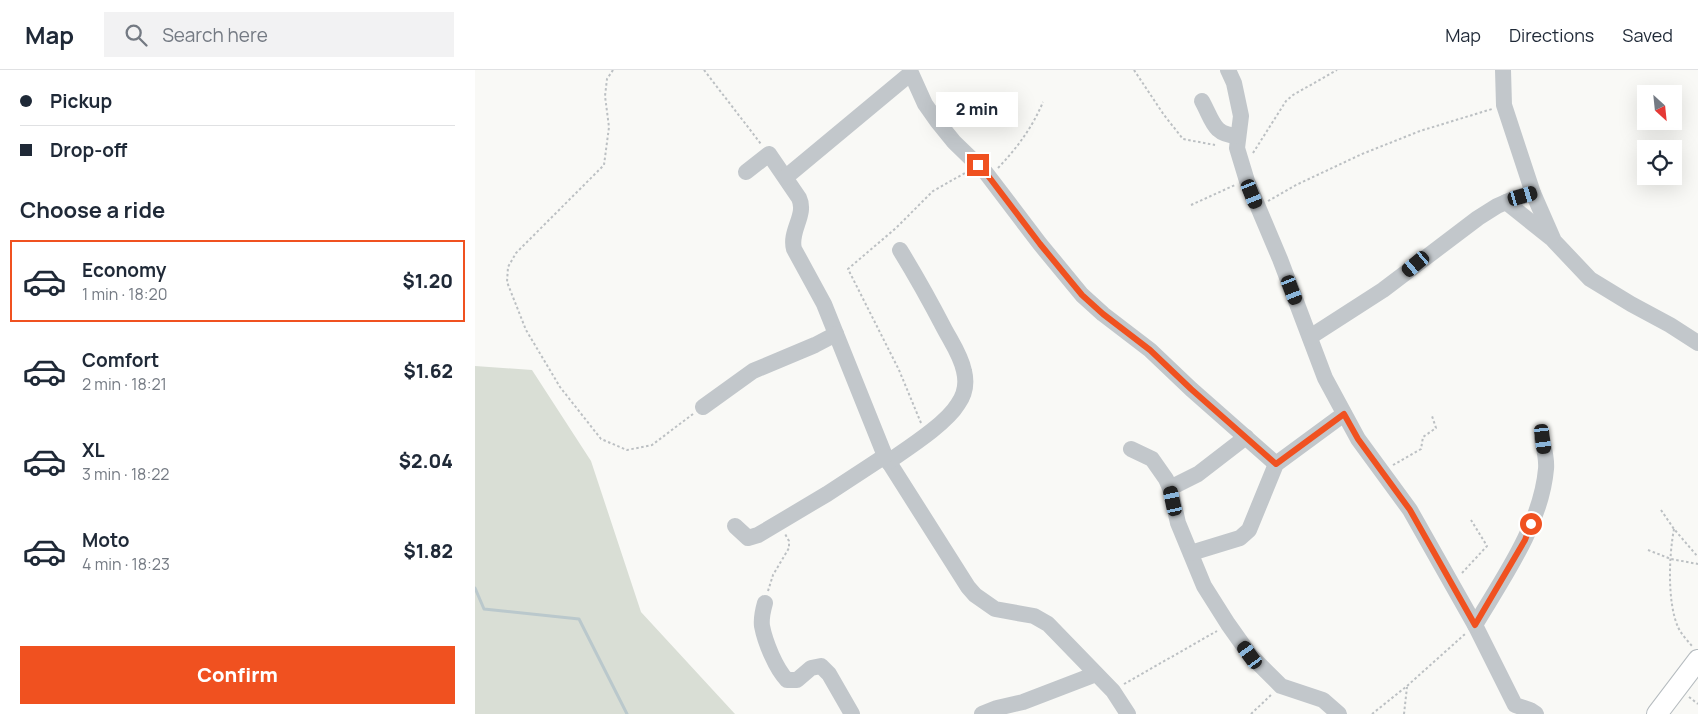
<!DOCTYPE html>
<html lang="en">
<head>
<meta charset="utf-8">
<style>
  :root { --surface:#fff; --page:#f2f2f3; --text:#1f2937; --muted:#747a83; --line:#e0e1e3; --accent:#f05120 }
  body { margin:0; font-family:Manrope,sans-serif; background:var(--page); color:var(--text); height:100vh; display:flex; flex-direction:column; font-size:19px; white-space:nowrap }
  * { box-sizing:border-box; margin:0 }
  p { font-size:16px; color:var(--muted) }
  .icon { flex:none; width:28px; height:28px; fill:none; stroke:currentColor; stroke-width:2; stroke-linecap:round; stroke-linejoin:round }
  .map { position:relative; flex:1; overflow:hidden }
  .sheet { display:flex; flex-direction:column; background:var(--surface); width:475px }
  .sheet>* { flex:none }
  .top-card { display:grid; align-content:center; height:110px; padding:0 20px; background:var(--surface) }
  .needle { width:32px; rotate:153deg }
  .fabs { position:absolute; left:1162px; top:15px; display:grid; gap:10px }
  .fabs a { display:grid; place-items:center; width:45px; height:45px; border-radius:0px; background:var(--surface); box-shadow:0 5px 20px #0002; font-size:25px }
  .end { position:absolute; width:22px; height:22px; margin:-11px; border:6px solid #f05120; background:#fff; box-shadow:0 0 0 2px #fff }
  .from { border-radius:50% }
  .bubble { position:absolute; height:35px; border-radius:0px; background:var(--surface); box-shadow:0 5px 20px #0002; font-size:16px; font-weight:800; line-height:35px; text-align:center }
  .car { position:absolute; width:15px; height:30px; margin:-15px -8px; border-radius:6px; box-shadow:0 0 4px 1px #0007; background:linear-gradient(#222 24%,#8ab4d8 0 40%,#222 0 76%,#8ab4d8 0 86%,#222 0) }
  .top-card b { display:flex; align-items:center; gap:18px; height:48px; font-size:19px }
  .top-card b+b { border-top:1px solid var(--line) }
  .top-card i { width:12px; height:12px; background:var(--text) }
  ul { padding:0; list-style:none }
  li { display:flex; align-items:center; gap:15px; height:82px; margin:0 10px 8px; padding:0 10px; border:2px solid transparent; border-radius:0px }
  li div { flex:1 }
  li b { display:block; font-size:19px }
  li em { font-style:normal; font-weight:800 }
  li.current { border-color:var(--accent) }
  li>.icon { width:45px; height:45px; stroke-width:1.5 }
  h2 { padding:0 20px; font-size:22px; line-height:60px }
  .cta { display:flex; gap:10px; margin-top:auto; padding:10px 20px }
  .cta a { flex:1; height:58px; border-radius:0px; background:var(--accent); color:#fff; font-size:20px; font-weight:800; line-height:58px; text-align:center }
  header { display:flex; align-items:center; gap:30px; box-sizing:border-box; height:70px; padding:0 25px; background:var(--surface); border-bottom:1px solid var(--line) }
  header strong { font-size:24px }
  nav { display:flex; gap:28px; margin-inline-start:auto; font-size:18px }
  .search { width:350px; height:45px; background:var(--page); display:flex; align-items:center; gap:12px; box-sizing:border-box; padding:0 18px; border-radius:0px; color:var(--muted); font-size:19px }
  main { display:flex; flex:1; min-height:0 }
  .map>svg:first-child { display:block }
  .green { fill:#d9ded5 }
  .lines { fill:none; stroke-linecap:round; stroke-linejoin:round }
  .stream { stroke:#bac8cc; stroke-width:3 }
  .major-casing { stroke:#b5bbbf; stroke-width:22 }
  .path { stroke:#bcc0c3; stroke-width:2; stroke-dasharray:2.5 2.5; stroke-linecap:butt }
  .minor { stroke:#c2c7cb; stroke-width:16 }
  .major { stroke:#fff; stroke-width:20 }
  .route { stroke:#f05120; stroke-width:6 }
</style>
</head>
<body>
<header>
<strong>Map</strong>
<div class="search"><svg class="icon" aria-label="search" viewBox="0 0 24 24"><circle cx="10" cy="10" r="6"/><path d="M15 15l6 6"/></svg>Search here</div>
<nav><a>Map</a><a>Directions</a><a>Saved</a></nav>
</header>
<main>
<section class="sheet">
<div class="top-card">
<b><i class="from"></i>Pickup</b>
<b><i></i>Drop-off</b>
</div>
<h2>Choose a ride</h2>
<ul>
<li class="current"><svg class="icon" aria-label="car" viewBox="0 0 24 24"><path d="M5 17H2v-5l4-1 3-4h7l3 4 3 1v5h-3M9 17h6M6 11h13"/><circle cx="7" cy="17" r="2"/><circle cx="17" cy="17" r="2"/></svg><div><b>Economy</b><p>1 min · 18:20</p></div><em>$1.20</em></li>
<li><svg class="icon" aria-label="car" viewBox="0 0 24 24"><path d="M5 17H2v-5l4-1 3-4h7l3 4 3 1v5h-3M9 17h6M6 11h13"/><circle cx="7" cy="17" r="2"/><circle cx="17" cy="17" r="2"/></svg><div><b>Comfort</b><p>2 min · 18:21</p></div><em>$1.62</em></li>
<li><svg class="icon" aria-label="car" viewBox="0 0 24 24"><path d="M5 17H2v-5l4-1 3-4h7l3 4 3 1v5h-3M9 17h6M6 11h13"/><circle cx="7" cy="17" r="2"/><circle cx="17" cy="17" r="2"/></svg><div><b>XL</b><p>3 min · 18:22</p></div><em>$2.04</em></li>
<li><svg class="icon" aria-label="car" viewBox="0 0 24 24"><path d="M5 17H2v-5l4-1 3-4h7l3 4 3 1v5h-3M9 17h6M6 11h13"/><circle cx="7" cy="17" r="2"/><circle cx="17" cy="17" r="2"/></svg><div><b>Moto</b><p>4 min · 18:23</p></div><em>$1.82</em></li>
</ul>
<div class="cta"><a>Confirm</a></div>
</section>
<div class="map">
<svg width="1223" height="644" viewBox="0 0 1223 644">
  <rect width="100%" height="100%" fill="#f9f9f6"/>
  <path class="green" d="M0 296 57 300 116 391 166 542 260 644H0Z"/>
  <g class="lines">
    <path class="stream" d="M0 518 9 539 104 549 152 644"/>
    <g class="major-casing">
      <path id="major" d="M1182 644 1223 590"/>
    </g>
    <g class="path">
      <path d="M138 0 132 9 130 26 134 57 129 95 41 183 33 197 32 212 51 260 85 317 126 369 152 380 177 375 218 344"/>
      <path d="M229 0 286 74"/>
      <path d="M659 0 689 45 708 69 740 75"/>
      <path d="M778 83 811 31 818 25 862 0"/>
      <path d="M523 98C542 78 557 58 568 32"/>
      <path d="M793 131 821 115 887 84 945 61 1017 39"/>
      <path d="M716 135 760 115"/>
      <path d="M446 353 424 300 373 199 421 158 458 121 490 103"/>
      <path d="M918 395 946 379 948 367 961 358 957 346"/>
      <path d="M1186 440 1199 459 1223 487"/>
      <path d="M1199 459C1194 485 1192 532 1203 557 1206 564 1212 570 1217 576"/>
      <path d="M1173 480 1196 489 1223 494"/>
      <path d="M987 503 1012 476 996 450"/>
      <path d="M293 521 298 505 314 478V471L310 464"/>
      <path d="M649 614 742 561"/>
      <path d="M1214 627 1223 634"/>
      <path d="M776 644 797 624"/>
      <path d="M897 644 932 616 990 564"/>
      <path d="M929 644 932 617"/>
    </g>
    <g class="minor">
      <path d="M753 0 759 13 766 46 762 78 772 111 805 189 850 308 883 369 935 440 1000 555 1040 635 1055 640 1061 644"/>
      <path d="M1028 0 1029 35 1058 123 1079 171 1115 209 1156 234 1195 255 1223 273"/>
      <path d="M727 31C738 51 738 65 763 66"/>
      <path d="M271 102 294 84 324 128C332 145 314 161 319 179L349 234 410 386 493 517 500 525 520 539 559 546 573 554 638 621 653 644"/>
      <path d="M311 107 436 3 450 34 462 51 479 72 511 103 565 174 607 225 628 244 675 280 716 319 801 394"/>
      <path d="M1031 132 1076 168"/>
      <path d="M835 267 908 220 1003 148 1022 136 1038 129 1058 123"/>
      <path d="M228 337 278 301 340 275 361 264"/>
      <path d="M656 379 677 389 691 409 695 418 703 453 729 516 753 554 775 585 806 616 848 630 864 644"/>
      <path d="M413 392C433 378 471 354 483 334 490 324 492 313 489 301 486 286 477 273 470 260 456 233 441 206 425 180"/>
      <path d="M695 418 723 404 771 367"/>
      <path d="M260 456 273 468 283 465 352 424 410 386"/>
      <path d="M716 483 765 468 774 460 801 394 869 344"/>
      <path d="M290 533C288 540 286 548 287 556 290 572 301 599 312 610H322L336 598 346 596 354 604 377 644"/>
      <path d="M1000 555C1028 508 1066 455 1071 399 1072 389 1069 378 1067 369"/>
      <path d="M507 644 522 638 548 632 621 604"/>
    </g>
    <use href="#major" class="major"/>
  </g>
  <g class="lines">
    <path class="route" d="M503 95 514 107 565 174 607 225 628 244 675 280 716 319 801 394 869 344 883 369 935 440 1000 555 1050 470 1056 454"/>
  </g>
</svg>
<div class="fabs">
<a><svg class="needle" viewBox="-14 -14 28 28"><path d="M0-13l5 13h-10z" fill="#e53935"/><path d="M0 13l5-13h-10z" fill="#747a83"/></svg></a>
<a><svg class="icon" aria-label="locate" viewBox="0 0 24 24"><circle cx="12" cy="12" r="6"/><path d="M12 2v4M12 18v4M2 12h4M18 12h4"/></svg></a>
</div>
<i class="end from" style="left:1056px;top:454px"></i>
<i class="end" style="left:503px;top:95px"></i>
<div class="bubble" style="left:461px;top:22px;width:82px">2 min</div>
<i class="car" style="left:777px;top:124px;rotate:158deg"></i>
<i class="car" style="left:1048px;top:126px;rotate:74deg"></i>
<i class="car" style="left:941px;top:194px;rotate:230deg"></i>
<i class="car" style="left:817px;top:220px;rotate:159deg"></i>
<i class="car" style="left:1068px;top:369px;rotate:173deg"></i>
<i class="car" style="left:698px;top:431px;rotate:348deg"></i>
<i class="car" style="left:775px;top:585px;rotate:324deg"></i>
</div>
</main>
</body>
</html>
